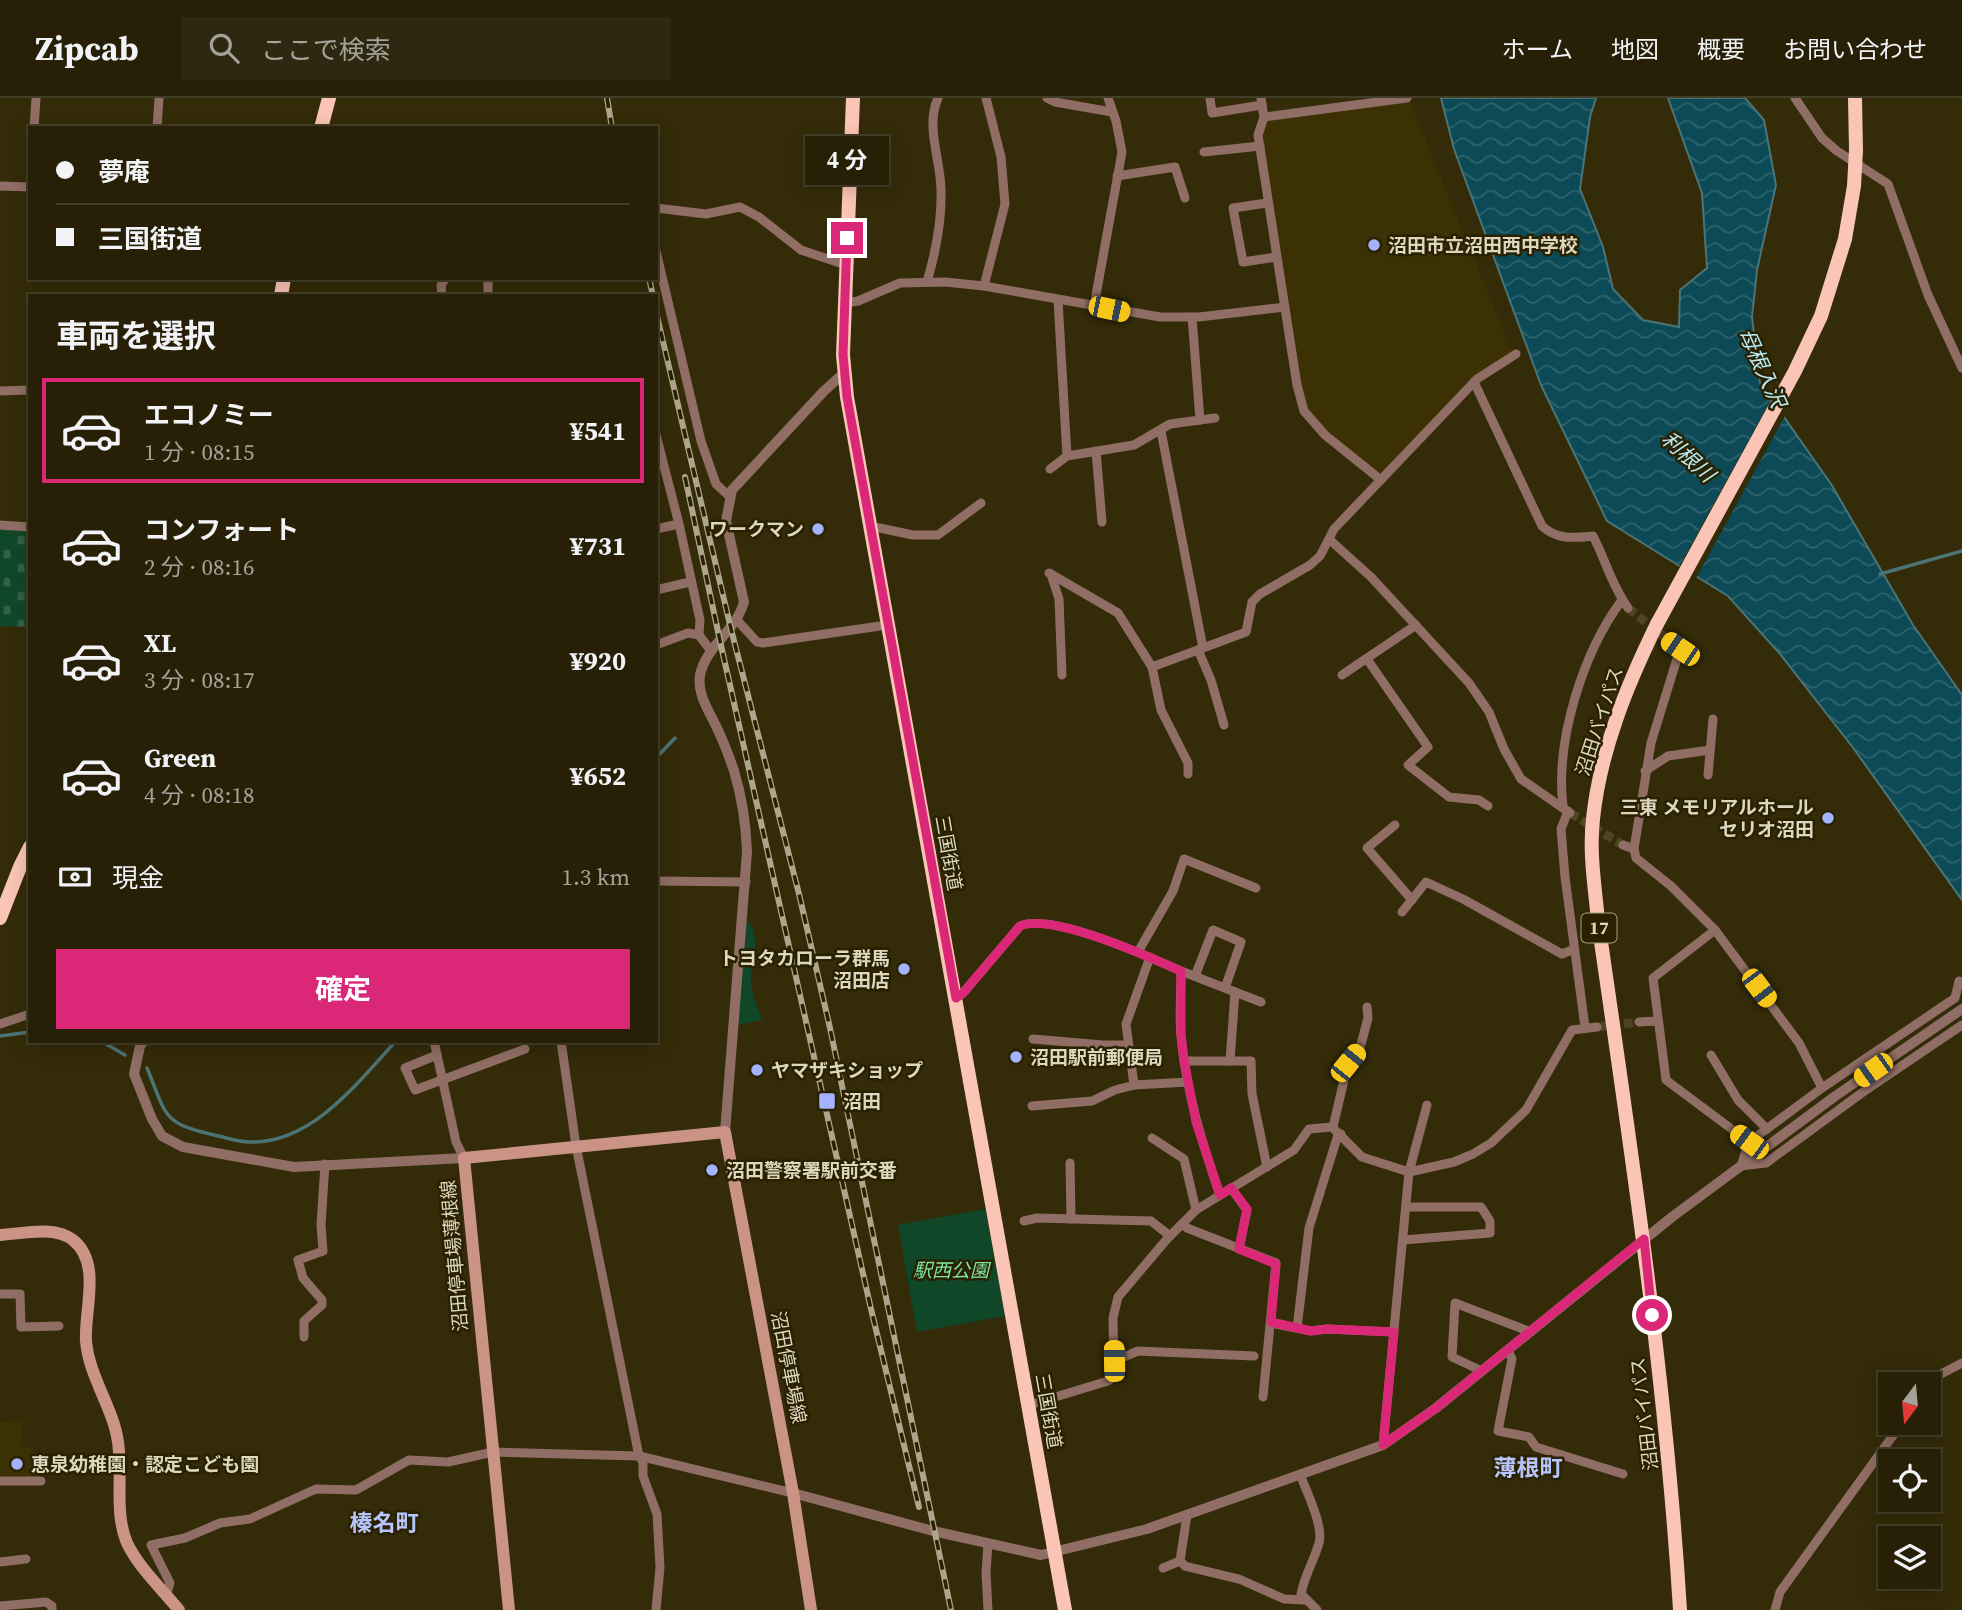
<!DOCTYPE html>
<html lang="ja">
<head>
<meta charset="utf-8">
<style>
  :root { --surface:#272006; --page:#2f2810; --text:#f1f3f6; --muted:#a4a39b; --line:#433e28; --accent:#db2777 }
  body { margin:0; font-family:"Source Serif 4","Noto Sans JP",serif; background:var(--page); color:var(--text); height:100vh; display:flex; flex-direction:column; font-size:26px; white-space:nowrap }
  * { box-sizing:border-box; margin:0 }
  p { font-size:23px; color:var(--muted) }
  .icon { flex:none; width:38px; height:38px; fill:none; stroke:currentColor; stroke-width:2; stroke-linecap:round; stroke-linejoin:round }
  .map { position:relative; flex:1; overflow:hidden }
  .sheet { position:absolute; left:28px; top:196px; width:630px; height:749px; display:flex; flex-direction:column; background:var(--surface); border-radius:0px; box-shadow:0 4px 18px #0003,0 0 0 2px var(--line) }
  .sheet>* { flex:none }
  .guide { position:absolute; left:28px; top:28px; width:630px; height:154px; border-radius:0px; box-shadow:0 4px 18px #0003,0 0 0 2px var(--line); display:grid; align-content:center; height:154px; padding:0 28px; background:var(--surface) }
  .needle { width:46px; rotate:196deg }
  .tools { position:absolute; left:1878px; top:1274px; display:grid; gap:14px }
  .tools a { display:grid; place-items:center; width:63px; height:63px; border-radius:0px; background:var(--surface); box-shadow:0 4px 18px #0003,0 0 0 2px var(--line); font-size:35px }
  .end { position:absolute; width:32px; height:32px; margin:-16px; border:9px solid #db2777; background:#fff; box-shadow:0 0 0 4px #fff }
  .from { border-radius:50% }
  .bubble { position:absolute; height:49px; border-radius:0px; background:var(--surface); box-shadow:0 4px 18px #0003,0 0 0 2px var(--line); font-size:23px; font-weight:700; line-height:49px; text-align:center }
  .car { position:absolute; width:21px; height:42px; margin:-21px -10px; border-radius:9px; box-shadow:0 0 5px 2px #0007; background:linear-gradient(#f5c518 24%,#345 0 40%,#f5c518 0 76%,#345 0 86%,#f5c518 0) }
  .guide b { display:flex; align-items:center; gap:24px; height:66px; font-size:26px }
  .guide b+b { border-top:2px solid var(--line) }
  .guide i { width:18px; height:18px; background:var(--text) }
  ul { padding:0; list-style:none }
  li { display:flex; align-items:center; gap:21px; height:105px; margin:0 14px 10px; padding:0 14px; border:4px solid transparent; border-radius:0px }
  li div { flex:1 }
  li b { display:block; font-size:26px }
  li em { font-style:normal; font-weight:700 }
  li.active { border-color:var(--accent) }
  li>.icon { width:63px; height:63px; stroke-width:1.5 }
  h2 { padding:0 28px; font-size:32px; line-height:84px }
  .pay { display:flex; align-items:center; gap:18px; height:77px; padding:0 28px; font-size:26px }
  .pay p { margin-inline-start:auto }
  .cta { display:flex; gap:14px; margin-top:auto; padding:14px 28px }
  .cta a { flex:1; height:80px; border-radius:0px; background:var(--accent); color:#fff; font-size:28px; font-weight:700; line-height:80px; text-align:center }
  header { display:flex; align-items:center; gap:42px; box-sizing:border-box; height:98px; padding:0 35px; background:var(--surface); border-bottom:2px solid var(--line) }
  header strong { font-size:33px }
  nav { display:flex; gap:38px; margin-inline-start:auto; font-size:24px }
  .search { width:490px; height:63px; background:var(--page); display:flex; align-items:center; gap:18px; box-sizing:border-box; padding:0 24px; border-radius:0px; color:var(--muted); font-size:26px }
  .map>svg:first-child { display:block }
  .built { fill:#3b3105 }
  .green { fill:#104729 }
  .cemetery { fill:url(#cemetery-stones) }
  .water { fill:url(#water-waves); stroke:#4a7476; stroke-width:2 }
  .pier { fill:#342b08 }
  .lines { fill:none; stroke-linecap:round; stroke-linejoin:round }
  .stream { stroke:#4a7476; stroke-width:3.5 }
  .minor-tunnel { stroke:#4e4524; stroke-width:9; stroke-dasharray:9 4.5; stroke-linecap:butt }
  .minor { stroke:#906e65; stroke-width:9 }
  .tertiary { stroke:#906e65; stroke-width:10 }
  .secondary { stroke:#ca9385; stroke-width:12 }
  .trunk { stroke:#fac4b6; stroke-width:14 }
  .rail-casing { stroke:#aea68c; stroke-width:6 }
  .rail { stroke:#2a2100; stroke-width:3.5; stroke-dasharray:10; stroke-linecap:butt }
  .trunk-bridge { stroke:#fac4b6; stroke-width:14 }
  .route { stroke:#db2777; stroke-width:9 }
  .poi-dot { fill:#a3b2fd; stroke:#2a2100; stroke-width:2.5 }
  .labels { text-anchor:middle; stroke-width:5; stroke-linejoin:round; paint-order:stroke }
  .shield { fill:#2a2100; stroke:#a8a086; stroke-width:2 }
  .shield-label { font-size:18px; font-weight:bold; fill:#ded7c0 }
  .poi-label { font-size:19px; font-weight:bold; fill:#ded7c0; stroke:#2a2100; text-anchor:start }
  .street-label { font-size:19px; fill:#ded7c0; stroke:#2a2100 }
  .park-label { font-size:19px; font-style:italic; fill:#7de4a3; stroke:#2a2100 }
  .water-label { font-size:21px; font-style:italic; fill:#b8e9f6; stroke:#2a2100 }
  .quarter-label { font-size:23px; font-weight:bold; fill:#b8c4fc; stroke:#2a2100 }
</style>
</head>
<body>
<header>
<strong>Zipcab</strong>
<div class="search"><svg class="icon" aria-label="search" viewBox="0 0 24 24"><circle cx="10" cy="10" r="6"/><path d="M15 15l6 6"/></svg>ここで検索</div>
<nav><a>ホーム</a><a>地図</a><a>概要</a><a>お問い合わせ</a></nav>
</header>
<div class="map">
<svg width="1962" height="1512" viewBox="0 0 1962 1512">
  <defs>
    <pattern id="cemetery-stones" width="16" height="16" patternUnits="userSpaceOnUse" patternTransform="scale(1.75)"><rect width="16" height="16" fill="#104729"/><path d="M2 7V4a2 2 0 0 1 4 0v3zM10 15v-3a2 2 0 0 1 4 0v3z" fill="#326146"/></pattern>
    <pattern id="water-waves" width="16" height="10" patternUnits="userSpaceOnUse" patternTransform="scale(1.75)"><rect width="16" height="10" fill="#0b4a56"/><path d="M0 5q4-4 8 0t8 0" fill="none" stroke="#2e636c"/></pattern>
  </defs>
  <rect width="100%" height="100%" fill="#342b08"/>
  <g class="built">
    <path d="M1410 3 1512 254 1477 278 1384 375H1378L1323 331 1310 315 1301 287 1261 40 1264 26 1274 22Z"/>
    <path d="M21 1323V1349L33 1350 35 1383H0V1324Z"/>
  </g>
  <g class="green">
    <path d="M745 820C765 839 750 862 751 884 752 897 758 910 762 922L737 927Z"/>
    <path d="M985 1111 1005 1218 917 1234 898 1127Z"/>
  </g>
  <path class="cemetery" d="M0 430 30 431V529L0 528Z"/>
  <path class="water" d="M1441 0H1596L1590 19 1580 91 1603 149 1613 191 1643 222 1679 229 1680 192 1707 170 1702 95 1668 0H1745L1764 22 1776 87 1757 172 1752 219 1760 285 1831 386 1913 527 1962 597V802L1854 651 1780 556 1728 498 1607 423 1541 287 1454 51Z"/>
  <path class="pier" d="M1773 298 1786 316 1695 482 1678 471Z"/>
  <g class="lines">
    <g class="stream">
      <path d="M1880 476 1962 453"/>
      <path d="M656 660 675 640"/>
      <path d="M0 938 30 934"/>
      <path d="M101 943 125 957"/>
      <path d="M147 970C168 1021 162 1025 218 1038 228 1040 239 1044 250 1044 312 1046 358 984 396 943"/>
    </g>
    <g class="minor-tunnel">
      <path d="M1628 510 1668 542"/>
      <path d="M1570 715 1623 747"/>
      <path d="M1597 929 1639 924"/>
    </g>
    <g class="minor">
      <path d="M1047 0 1055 4 1112 14"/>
      <path d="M1210 0 1212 15 1262 7"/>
      <path d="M1261 0 1264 19 1258 37 1297 287 1304 313 1325 337 1381 382"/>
      <path d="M1795 0 1822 40 1837 53 1888 86 1928 197 1962 270"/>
      <path d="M1264 19 1407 0"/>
      <path d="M34 30 36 0"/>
      <path d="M157 30 159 0"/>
      <path d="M1204 54 1260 48"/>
      <path d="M1117 78 1175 69 1185 100"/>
      <path d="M0 88 30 89"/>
      <path d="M1267 105 1233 110 1243 164 1276 159"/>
      <path d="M656 110 706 116 740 109 759 119 801 152 846 167"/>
      <path d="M656 153 701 343 716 386 730 399"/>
      <path d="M488 180V198"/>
      <path d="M927 184C936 153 942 124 941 92 941 63 925 28 938 0"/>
      <path d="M984 188 1005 106 1001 59 986 0"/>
      <path d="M442 198 441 187 446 180"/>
      <path d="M1058 202 1067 358"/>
      <path d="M845 205 858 203 900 185 945 184 984 188 1160 219H1199L1285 209"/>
      <path d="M1094 208 1122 54 1116 23 1108 0"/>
      <path d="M1192 219 1200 322"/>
      <path d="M1474 284 1542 428C1557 442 1573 440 1593 438 1606 463 1611 486 1628 510"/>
      <path d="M0 293 30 292"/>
      <path d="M1161 333 1203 550"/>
      <path d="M656 337 679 426 700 522 699 537 711 553"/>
      <path d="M1096 353 1102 424"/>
      <path d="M1050 371 1067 358 1134 347 1170 326 1215 320"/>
      <path d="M0 427 30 429"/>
      <path d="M870 428 913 437H938L981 405"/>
      <path d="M656 431 679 426"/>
      <path d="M1330 442 1371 479 1469 585 1489 614 1504 651 1521 681 1570 715"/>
      <path d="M1049 475 1118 515 1152 569 1246 534 1252 504 1260 496 1310 467 1320 458 1334 431 1477 281 1516 256"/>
      <path d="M1051 476 1059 501 1062 577"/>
      <path d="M656 492 690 484"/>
      <path d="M737 522 757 544 763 545 887 527"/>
      <path d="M656 547 688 535 699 537"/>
      <path d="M1198 552 1211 582 1224 627"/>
      <path d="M1367 561 1428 649 1408 667 1449 699 1479 702 1488 708"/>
      <path d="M1152 569 1161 612 1188 665V676"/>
      <path d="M1342 577 1416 527"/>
      <path d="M1645 673 1668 658 1710 652"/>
      <path d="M1708 677 1713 621"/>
      <path d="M1563 708C1555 643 1583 554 1622 502"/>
      <path d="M1568 713 1561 731 1565 779 1585 929"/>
      <path d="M1395 727 1367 750 1412 802"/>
      <path d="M1623 747 1634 751 1636 760 1671 788 1715 832 1799 945 1822 990 1749 1044 1741 1068 1766 1065 1863 994 1962 927"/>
      <path d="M1634 751 1651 645 1680 551 1668 542"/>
      <path d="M656 783 746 784"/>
      <path d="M1402 814 1426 784 1463 801 1562 856 1574 851"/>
      <path d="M1715 832 1653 880 1666 982 1749 1044"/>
      <path d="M1138 854 1173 793 1184 761 1256 790"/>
      <path d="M1181 873 1261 904"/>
      <path d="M1195 878 1213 832 1241 844 1225 890"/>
      <path d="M956 900 963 895 1020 828C1051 814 1149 859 1181 873 1181 895 1179 917 1181 938 1186 993 1202 1045 1220 1097"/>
      <path d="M1639 924 1657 923"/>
      <path d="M0 926 30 916"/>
      <path d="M1033 941 1103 947H1128"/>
      <path d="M434 943 456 1044 464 1060"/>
      <path d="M561 943 576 1048 639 1358 643 1364V1378L657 1416 660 1469 656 1512"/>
      <path d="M437 957 405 970 415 992 525 951"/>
      <path d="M1711 957 1738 1002 1767 1031"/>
      <path d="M1184 963H1251L1252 996 1267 1069"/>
      <path d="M1230 963 1235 894"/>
      <path d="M1134 987 1126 926 1150 859"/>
      <path d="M1822 990 1955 900 1959 883"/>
      <path d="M1032 1008 1092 1003 1115 992 1134 987 1188 984"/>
      <path d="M1333 1029 1348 965 1360 950 1368 920 1367 909"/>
      <path d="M1152 1040 1184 1061 1196 1112"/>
      <path d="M1070 1065 1071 1121"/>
      <path d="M1231 1090 1247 1112 1239 1151"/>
      <path d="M1024 1123 1037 1120 1151 1123 1170 1138"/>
      <path d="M1182 1126 1187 1130 1276 1165 1263 1299"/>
      <path d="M1403 1142 1490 1135V1123L1481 1109H1406"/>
      <path d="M0 1196H20L21 1229 59 1228"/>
      <path d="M1271 1225 1311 1233 1327 1231 1394 1234"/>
      <path d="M1297 1230 1309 1130 1337 1040 1341 1036"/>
      <path d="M304 1239V1223L322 1207V1202L303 1180 298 1162 323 1153 321 1127 325 1066"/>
      <path d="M1508 1253 1512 1261 1498 1333 1529 1339 1536 1349 1623 1376"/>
      <path d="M1114 1263 1138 1253 1254 1258"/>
      <path d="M1482 1273 1452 1259 1455 1205 1531 1234"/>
      <path d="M1928 1288 1941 1276 1962 1265"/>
      <path d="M1029 1307 1108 1283 1114 1279 1113 1220 1118 1199 1167 1141 1196 1112 1294 1052 1309 1031 1332 1029 1362 1059 1409 1074 1427 1007"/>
      <path d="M1383 1347 1409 1074 1454 1064 1473 1056 1491 1045 1526 1012 1572 932 1597 929"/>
      <path d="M1300 1376C1306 1393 1324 1428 1319 1445 1314 1463 1305 1476 1301 1496L1317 1512"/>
      <path d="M0 1383H41"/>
      <path d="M1180 1463 1185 1468 1239 1481 1284 1501 1305 1502"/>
      <path d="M0 1464 26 1461"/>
      <path d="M1163 1470 1180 1463 1187 1417"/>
      <path d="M166 1497 170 1485 151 1447 185 1440 220 1425 250 1421 316 1391 356 1392 409 1362 448 1364 493 1354 639 1358 793 1395"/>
      <path d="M0 1508 46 1504 52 1508V1511"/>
      <path d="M988 1512 986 1475 988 1446"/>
      <path d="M1775 1512 1780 1494 1902 1325"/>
    </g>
    <g class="tertiary">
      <path d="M144 943 140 948 134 976 152 1021 162 1038 183 1049 294 1069 464 1060"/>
      <path d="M725 1034 747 754C746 727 742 699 734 673 729 658 723 642 716 628 708 611 697 596 700 577 706 548 736 533 744 504L726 423 732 392 824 293 844 275"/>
      <path d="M793 1395 933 1433 1041 1457 1147 1431 1383 1347 1436 1310 1672 1119 1834 999 1962 911"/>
    </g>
    <g class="secondary">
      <path d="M0 1137C22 1136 54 1127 73 1142 102 1165 84 1212 86 1243 89 1279 113 1309 118 1344 123 1376 114 1415 127 1445 139 1470 161 1490 179 1512"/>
      <path d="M509 1512 464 1060 725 1034 793 1395 811 1512"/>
    </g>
    <g class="trunk">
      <path d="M853 0 843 257 847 299 1065 1512"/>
      <path d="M1855 0 1856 52"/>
      <path d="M321 30 329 0"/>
      <path d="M281 198 284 180"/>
      <path d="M1657 526C1627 587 1600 653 1593 721 1589 755 1595 789 1598 823 1631 1052 1666 1281 1680 1512"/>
      <path d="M0 820 20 769 30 749"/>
    </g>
    <g class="rail-casing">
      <g id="rail">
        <path d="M607 0 612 30"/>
        <path d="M649 180 653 198"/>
        <path d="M656 214 731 531 799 796 830 930 951 1512"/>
        <path d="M685 379 720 543 871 1211 919 1409"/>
      </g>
    </g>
    <use href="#rail" class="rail"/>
    <path class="trunk-bridge" d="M1657 526 1795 273 1821 218 1845 141 1854 88 1856 52"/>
  </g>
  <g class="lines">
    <path class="route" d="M847 140 843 257 847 299 956 900 963 895 1020 828C1051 814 1149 859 1181 873V936L1184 962 1196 1024 1220 1097 1231 1090 1247 1111 1239 1151 1276 1166 1271 1224 1311 1233 1327 1231 1394 1234 1383 1347 1436 1310 1644 1141 1652 1217"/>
  </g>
  <g class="poi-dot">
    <circle cx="1374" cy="147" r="7"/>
    <circle cx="818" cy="431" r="7"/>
    <circle cx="1828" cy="720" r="7"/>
    <circle cx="904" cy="871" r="7"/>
    <circle cx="1016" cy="959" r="7"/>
    <circle cx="757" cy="972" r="7"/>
    <rect x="818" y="994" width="18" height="18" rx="3.5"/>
    <circle cx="712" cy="1072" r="7"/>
    <circle cx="17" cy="1366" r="7"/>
  </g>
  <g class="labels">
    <rect class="shield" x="1581.5" y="815.5" width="35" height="29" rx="5"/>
    <g class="shield-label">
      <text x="1599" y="836">17</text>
    </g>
    <g class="poi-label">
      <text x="1388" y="154">沼田市立沼田西中学校</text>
      <text x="804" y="438" text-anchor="end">ワークマン</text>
      <text x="1814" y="716" text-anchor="end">三東 メモリアルホール<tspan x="1814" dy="22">セリオ沼田</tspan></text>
      <text x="890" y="867" text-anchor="end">トヨタカローラ群馬<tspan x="890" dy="22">沼田店</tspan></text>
      <text x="1030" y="966">沼田駅前郵便局</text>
      <text x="771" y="979">ヤマザキショップ</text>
      <text x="843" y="1010">沼田</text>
      <text x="726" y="1079">沼田警察署駅前交番</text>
      <text x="31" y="1373">恵泉幼稚園・認定こども園</text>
    </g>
    <g class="street-label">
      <text transform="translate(1599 623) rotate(-72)" y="7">沼田バイパス</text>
      <text transform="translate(949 755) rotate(80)" y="7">三国街道</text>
      <text transform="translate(454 1158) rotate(-95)" y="7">沼田停車場薄根線</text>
      <text transform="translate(789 1269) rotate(79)" y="7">沼田停車場線</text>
      <text transform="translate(1049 1313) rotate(80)" y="7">三国街道</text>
      <text transform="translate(1644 1316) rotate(-97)" y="7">沼田バイパス</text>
    </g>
    <g class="park-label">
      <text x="951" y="1179">駅西公園</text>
    </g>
    <g class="water-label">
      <text transform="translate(1762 270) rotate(66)" y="7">母根入沢</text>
      <text transform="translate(1688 359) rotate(42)" y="7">利根川</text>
    </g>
    <g class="quarter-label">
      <text x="1528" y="1378">薄根町</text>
      <text x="384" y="1433">榛名町</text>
    </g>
  </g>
</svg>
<div class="tools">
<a><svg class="needle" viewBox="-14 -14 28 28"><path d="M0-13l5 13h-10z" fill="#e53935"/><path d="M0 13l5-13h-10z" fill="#a4a39b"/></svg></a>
<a><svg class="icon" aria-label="locate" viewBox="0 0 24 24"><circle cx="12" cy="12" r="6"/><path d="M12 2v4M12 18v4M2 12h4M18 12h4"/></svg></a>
<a><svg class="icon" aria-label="layers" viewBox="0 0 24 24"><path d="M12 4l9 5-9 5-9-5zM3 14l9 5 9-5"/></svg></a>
</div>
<i class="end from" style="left:1652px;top:1217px"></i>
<i class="end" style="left:847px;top:140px"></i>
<div class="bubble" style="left:805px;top:38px;width:84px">4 分</div>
<i class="car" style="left:1109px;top:211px;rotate:102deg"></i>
<i class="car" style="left:1680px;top:551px;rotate:304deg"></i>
<i class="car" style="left:1759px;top:890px;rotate:143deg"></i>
<i class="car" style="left:1348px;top:965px;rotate:39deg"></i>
<i class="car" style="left:1873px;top:972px;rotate:235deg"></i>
<i class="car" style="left:1749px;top:1044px;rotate:306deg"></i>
<i class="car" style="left:1114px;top:1263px;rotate:359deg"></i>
<div class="guide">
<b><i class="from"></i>夢庵</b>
<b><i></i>三国街道</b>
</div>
<section class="sheet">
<h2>車両を選択</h2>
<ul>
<li class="active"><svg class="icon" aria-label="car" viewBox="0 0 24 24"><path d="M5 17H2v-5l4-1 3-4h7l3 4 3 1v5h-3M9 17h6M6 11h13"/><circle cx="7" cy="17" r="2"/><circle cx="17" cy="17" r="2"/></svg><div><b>エコノミー</b><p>1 分 · 08:15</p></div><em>¥541</em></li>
<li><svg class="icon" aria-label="car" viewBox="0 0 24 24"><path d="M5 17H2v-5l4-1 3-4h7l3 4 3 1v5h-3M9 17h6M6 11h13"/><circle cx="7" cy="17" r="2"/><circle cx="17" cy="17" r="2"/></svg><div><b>コンフォート</b><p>2 分 · 08:16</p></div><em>¥731</em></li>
<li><svg class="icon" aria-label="car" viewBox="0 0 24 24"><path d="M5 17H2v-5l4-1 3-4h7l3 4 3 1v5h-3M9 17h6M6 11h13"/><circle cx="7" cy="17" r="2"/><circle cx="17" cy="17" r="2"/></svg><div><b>XL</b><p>3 分 · 08:17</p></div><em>¥920</em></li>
<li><svg class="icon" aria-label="car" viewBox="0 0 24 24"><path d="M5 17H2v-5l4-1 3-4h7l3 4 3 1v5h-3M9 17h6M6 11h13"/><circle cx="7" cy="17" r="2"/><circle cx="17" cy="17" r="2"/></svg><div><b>Green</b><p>4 分 · 08:18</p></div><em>¥652</em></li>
</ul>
<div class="pay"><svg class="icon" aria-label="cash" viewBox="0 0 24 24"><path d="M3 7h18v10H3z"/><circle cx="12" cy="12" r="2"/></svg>現金<p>1.3 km</p></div>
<div class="cta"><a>確定</a></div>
</section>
</div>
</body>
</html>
